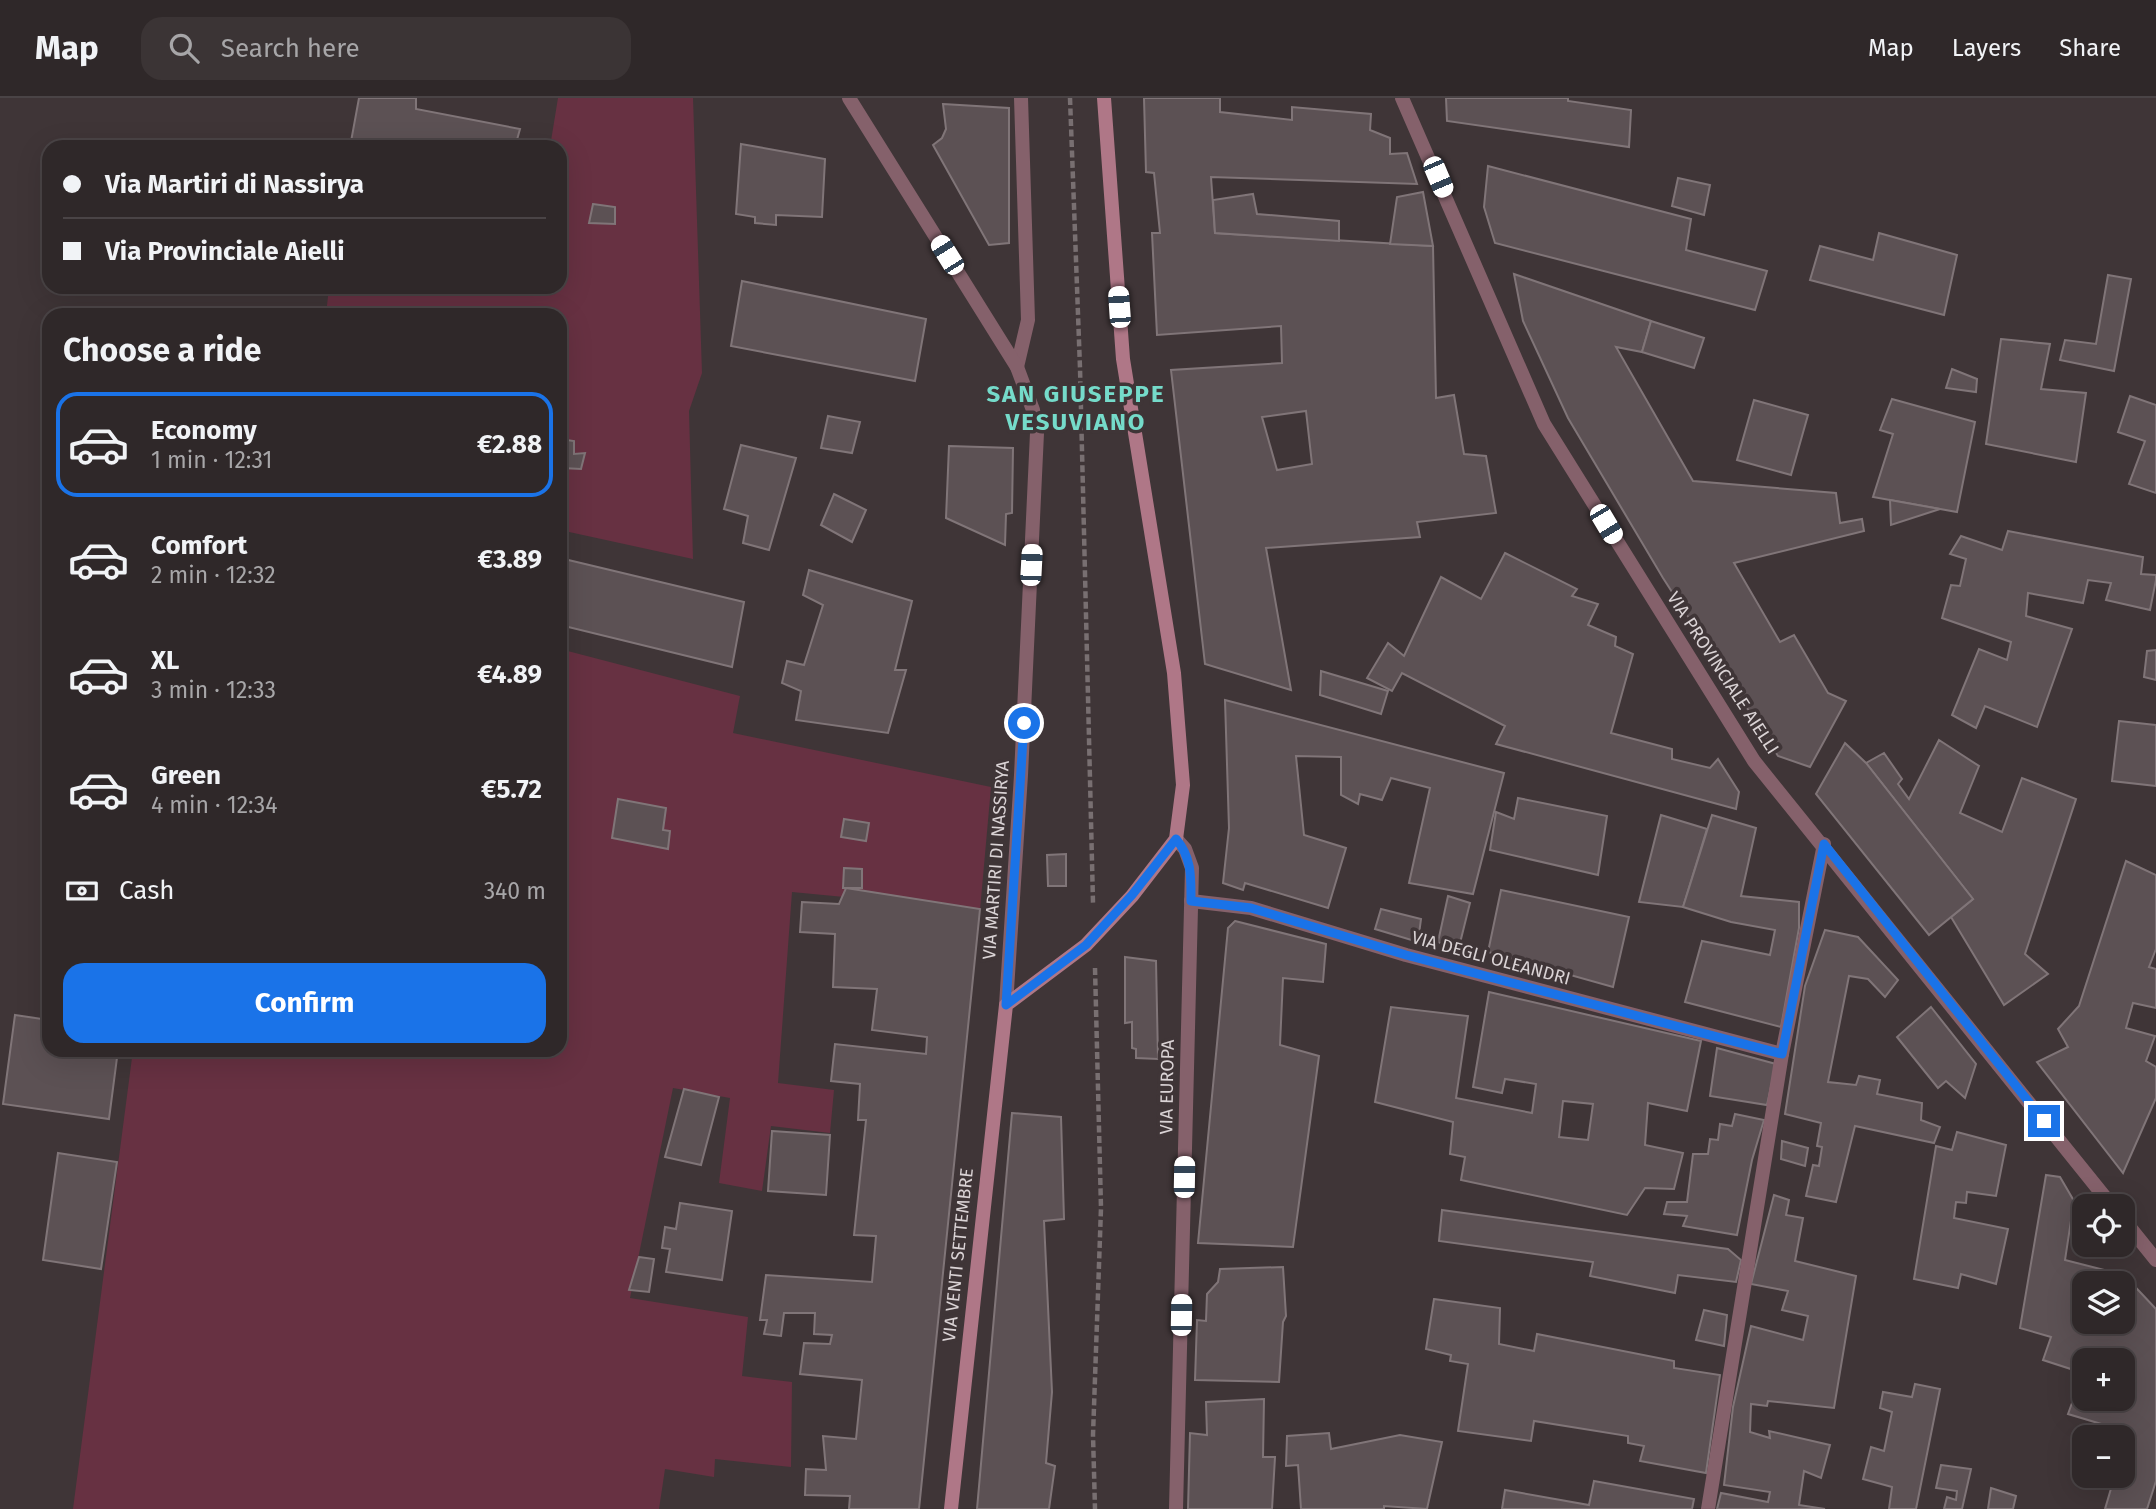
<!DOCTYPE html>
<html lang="en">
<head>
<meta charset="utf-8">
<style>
  :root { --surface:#2f2829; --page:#3b3435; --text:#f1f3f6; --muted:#a7a6a8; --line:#4a4446; --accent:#1a73e8 }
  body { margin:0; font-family:"Fira Sans",sans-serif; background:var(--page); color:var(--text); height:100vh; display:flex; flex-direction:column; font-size:26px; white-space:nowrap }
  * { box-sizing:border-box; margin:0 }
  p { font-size:23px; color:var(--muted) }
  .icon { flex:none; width:38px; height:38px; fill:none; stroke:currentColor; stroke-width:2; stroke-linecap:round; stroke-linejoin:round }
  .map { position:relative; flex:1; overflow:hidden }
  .sheet { position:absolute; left:42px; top:210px; width:525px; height:749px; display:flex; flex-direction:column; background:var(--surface); border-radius:21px; box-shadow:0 7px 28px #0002,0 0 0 2px var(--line) }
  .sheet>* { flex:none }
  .guide { position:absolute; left:42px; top:42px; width:525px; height:154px; border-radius:21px; box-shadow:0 7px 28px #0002,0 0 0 2px var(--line); display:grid; align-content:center; height:154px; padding:0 21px; background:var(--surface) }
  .controls { position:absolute; left:2072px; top:1096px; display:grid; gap:14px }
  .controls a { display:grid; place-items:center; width:63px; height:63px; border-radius:14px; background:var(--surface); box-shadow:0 7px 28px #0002,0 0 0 2px var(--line); font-size:35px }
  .end { position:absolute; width:32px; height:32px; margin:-16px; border:9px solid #1a73e8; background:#fff; box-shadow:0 0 0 4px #fff }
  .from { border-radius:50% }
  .car { position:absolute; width:21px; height:42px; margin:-21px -10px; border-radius:9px; box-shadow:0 0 5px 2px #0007; background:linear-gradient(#fff 24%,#345 0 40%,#fff 0 76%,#345 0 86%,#fff 0) }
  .guide b { display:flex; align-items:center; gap:24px; height:66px; font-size:26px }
  .guide b+b { border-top:2px solid var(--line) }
  .guide i { width:18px; height:18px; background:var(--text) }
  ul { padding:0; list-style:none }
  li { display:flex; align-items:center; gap:21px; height:105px; margin:0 14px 10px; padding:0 7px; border:4px solid transparent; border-radius:21px }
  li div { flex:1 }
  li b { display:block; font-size:26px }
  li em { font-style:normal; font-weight:700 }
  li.active { border-color:var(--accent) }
  li>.icon { width:63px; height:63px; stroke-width:1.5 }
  h2 { padding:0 21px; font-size:32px; line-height:84px }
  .pay { display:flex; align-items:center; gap:18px; height:77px; padding:0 21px; font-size:26px }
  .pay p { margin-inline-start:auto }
  .action { display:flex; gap:14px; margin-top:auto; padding:14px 21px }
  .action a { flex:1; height:80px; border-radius:21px; background:var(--accent); color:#fff; font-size:28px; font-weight:700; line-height:80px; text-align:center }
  header { display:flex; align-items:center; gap:42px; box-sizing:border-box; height:98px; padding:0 35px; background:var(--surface); border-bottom:2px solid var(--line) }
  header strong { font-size:33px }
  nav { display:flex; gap:38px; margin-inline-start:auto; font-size:24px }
  .search { width:490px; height:63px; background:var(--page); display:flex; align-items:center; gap:18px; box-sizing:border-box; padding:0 24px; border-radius:21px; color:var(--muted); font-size:26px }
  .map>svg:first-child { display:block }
  .green { fill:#673142 }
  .building { fill:#5c5154; stroke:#807578; stroke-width:2; fill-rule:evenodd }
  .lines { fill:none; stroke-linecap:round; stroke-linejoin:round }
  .path { stroke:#786f71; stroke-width:4.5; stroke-dasharray:7 3.5; stroke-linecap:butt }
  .minor { stroke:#85616b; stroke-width:14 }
  .tertiary { stroke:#85616b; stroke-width:14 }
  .secondary { stroke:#af7787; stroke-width:14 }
  .route { stroke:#1a73e8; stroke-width:9 }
  .labels { text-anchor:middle; stroke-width:7; stroke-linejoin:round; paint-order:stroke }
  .street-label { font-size:18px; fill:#dad3d5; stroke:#3f3537 }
  .district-label { font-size:24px; font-weight:bold; letter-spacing:2px; fill:#75dbca; stroke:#3f3537 }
</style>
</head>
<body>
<header>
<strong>Map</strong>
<div class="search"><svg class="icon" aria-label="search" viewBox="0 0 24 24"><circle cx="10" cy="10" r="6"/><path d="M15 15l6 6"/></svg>Search here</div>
<nav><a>Map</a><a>Layers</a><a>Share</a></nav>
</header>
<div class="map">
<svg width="2156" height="1411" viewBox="0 0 2156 1411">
  <rect width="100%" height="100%" fill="#3f3537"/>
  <g class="green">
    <path d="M558 0H693L702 275 689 313 693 461 560 432V217H326L329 189H560V49H550Z"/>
    <path d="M560 551 740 598 733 635 991 689 980 812 792 794 778 985 834 992 830 1035 771 1028 762 1093 719 1085 730 1000 673 990 630 1200 748 1219 742 1278 792 1284 791 1369 715 1361 714 1379 665 1371 659 1411H73L133 952H560Z"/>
  </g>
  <g class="building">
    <path d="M359 0H416V11L520 31 515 49H350Z"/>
    <path d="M1144 0H1220V14L1292 22V9L1371 16 1370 32 1390 40V56L1407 55 1417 86 1211 79 1215 135 1433 148 1436 300 1454 297 1464 356 1486 358 1496 415 1417 424 1420 439 1266 450 1291 592 1205 566 1171 272 1282 265 1281 228 1157 237 1152 135H1160L1154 75 1146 74ZM1306 313 1312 366 1277 372 1262 319Z"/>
    <path d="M1446 0H1568V3L1631 12 1629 49 1447 23Z"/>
    <path d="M943 6 1009 10V145L989 147 933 47 942 40 946 31Z"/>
    <path d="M741 46 825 61 822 119 776 117V127L755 125V119L736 116Z"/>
    <path d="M1488 68 1691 121 1686 152 1767 173 1755 212 1495 145 1484 109Z"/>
    <path d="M1678 80 1710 87 1704 117 1672 108Z"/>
    <path d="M1423 94 1433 148 1390 146 1397 99Z"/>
    <path d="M1253 96 1257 116 1339 123V143L1215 135 1213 102Z"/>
    <path d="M593 106 615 109V126L589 125Z"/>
    <path d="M1879 135 1957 157 1944 217 1810 182 1820 148 1873 162Z"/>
    <path d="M1514 176 1651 223 1642 254 1616 249 1693 383 1836 395 1840 425 1862 421 1864 433 1734 465 1780 544 1794 537 1828 595 1846 603 1810 669 1778 658 1663 480 1568 320 1523 223Z"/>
    <path d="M2108 177 2131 181 2114 273 2060 262 2065 242 2096 246Z"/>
    <path d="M742 183 926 221 915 283 731 248Z"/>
    <path d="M1651 223 1704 240 1694 270 1642 254Z"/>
    <path d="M2001 241 2050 246 2041 291 2086 295 2076 364 1986 346Z"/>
    <path d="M1952 271 1977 281 1976 294 1946 290Z"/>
    <path d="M2130 298 2156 307V395L2129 386 2145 343 2118 334Z"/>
    <path d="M1892 301 1975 324 1957 414 1873 399 1893 336 1880 332Z"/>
    <path d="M1754 302 1808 317 1791 377 1737 362Z"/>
    <path d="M828 318 860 324 852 355 821 350Z"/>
    <path d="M560 341 574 343V356L585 355 581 371 562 370Z"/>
    <path d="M741 347 796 360 769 452 743 445 748 418 724 411Z"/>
    <path d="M949 348 1013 350 1012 415 1006 416 1005 447 946 420Z"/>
    <path d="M46 366H49V388L43 387Z"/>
    <path d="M834 396 866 412 852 444 821 427Z"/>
    <path d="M1890 402 1940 411 1891 427Z"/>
    <path d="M2008 433 2143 459 2141 476 2156 477V482L2150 512 2106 502 2111 485 2088 482 2083 505 2028 495 2026 518 2072 531 2037 629 1985 608 1976 630 1952 617 1979 551 2007 562 2011 544 1942 520 1951 487 1960 488 1966 461 1950 456 1961 438 2002 452Z"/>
    <path d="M1505 455 1577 491 1572 498 1598 506 1588 527 1616 539 1615 548 1633 556 1611 635 1672 651V661L1710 670 1718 661 1739 694 1736 711 1496 646 1505 628 1402 575 1392 593 1367 580 1388 545 1404 558 1441 479 1481 501Z"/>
    <path d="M560 460 744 504 732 569 560 527Z"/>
    <path d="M809 472 912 503 895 572H906L888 635 796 622 801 593 782 585 787 563 804 567 823 507 803 497Z"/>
    <path d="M2156 552V582L2144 579 2147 553Z"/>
    <path d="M1321 573 1388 593 1381 616 1320 597Z"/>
    <path d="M1225 602 1504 675 1473 796 1409 785 1430 690 1391 680 1382 702 1360 696 1358 706 1341 697V659L1296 658 1304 737 1346 750 1328 810 1245 785 1243 792 1223 785 1229 730Z"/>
    <path d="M2119 623 2156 627V688L2112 683Z"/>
    <path d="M1939 642 1979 668 1960 715 2002 734 2022 680 2076 701 2025 856 2048 876 2004 907 1951 819 1973 801 1866 665 1884 655 1902 681 1898 686 1909 701Z"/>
    <path d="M1845 645 1866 665 1973 801 1929 837 1816 696Z"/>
    <path d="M1518 700 1607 718 1598 777 1490 752 1496 714 1514 721Z"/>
    <path d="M618 701 666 710 663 732 670 733 668 751 612 740Z"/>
    <path d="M1661 717 1707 731 1683 809 1639 804Z"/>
    <path d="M1712 717 1756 730 1741 798 1799 804V830L1781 929 1685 904 1702 843 1770 857 1775 832 1731 824 1683 809Z"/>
    <path d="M844 721 869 725 866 743 841 739Z"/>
    <path d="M1066 756V788H1048L1047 757Z"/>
    <path d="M2126 763 2156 777V851L2149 869 2156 871V910L2133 905 2126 930 2155 938 2146 963 2156 969V1000L2123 1075 2037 964 2068 949 2058 931 2079 908Z"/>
    <path d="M844 770 862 771V790H843Z"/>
    <path d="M846 790 980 811 919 1411H849L850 1398 805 1397 806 1371 826 1372 823 1338 856 1341 862 1282 800 1276 804 1245 830 1246 832 1237 814 1236 815 1215H784L781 1238 764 1236 767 1222H760L766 1177 872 1184 876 1138 854 1137 866 1022H858L860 986 831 983 835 946 926 956 927 939 872 932 877 891 833 889 835 836 800 834 802 804 839 806Z"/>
    <path d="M1501 792 1629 819 1613 889 1488 854Z"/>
    <path d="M1448 798 1470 805 1458 853 1438 844Z"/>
    <path d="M1381 811 1421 821 1418 844 1375 831Z"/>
    <path d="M1235 823 1326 846 1323 884 1283 880 1280 947 1319 958 1293 1149 1198 1145 1228 830Z"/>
    <path d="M1825 832 1858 839 1898 882 1885 899 1868 881 1849 878 1828 984 1856 987 1859 978 1880 982 1877 996 1922 1005 1921 1022 1940 1029 1934 1045 1855 1028 1836 1104 1806 1098 1813 1067 1819 1068 1822 1049 1817 1048 1821 1025 1785 1016 1805 888Z"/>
    <path d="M1125 859 1156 863 1158 961 1136 960V951L1132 950V924L1125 925Z"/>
    <path d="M1489 894 1701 943 1687 1013 1648 1005 1645 1047 1683 1055 1674 1091 1645 1090 1627 1117 1461 1082 1465 1059 1450 1056 1453 1024 1375 1004 1391 909 1468 918 1456 1000 1532 1015 1536 986 1505 981 1502 995 1473 989ZM1563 1003 1593 1006 1588 1042 1559 1039Z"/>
    <path d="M1931 909 1976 966 1965 1000 1946 983 1938 990 1897 939Z"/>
    <path d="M15 917 49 922V952H118L109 1021 3 1006Z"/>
    <path d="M1717 950 1776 966 1767 1007 1710 998Z"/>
    <path d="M684 991 719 999 701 1067 665 1059Z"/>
    <path d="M1012 1015 1061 1019 1064 1121 1044 1123 1052 1294 1046 1365 1055 1368 1049 1411H977Z"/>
    <path d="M1735 1016 1764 1022 1752 1062 1737 1137 1683 1128 1687 1118 1664 1116 1667 1104H1687L1693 1056H1708L1710 1041 1718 1042 1720 1026 1732 1028Z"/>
    <path d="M772 1033 830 1037 826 1097 768 1093Z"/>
    <path d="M1957 1034 2006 1047 1996 1098 1967 1094 1966 1105 1956 1104 1954 1120 2008 1131 1996 1186 1961 1176 1958 1190 1914 1181 1936 1048 1952 1052Z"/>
    <path d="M1782 1043 1808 1050 1805 1068 1781 1061Z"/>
    <path d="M58 1055 117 1064 101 1171 43 1162Z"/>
    <path d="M2046 1077 2060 1079 2074 1103 2065 1162 2124 1177 2156 1211V1383L2147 1411H2105L2115 1377H2123V1352L2128 1334 2068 1316 2083 1275 2043 1262 2051 1239 2020 1230ZM2084 1185H2123V1223H2084ZM2084 1262H2123V1300H2084Z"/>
    <path d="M1774 1097 1789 1102 1786 1117 1803 1120 1795 1163 1856 1178 1834 1310 1768 1303 1767 1308 1751 1306 1750 1334 1770 1340 1769 1333 1830 1347 1821 1380 1804 1373 1799 1407 1825 1411H1717L1721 1395 1768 1404 1770 1394 1724 1387 1733 1309 1751 1228 1803 1242 1808 1218 1782 1212 1788 1193 1751 1186Z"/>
    <path d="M680 1105 732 1113 722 1182 666 1174 670 1151 662 1150 665 1129 676 1131Z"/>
    <path d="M1442 1112 1728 1151 1741 1162 1736 1184 1678 1177 1675 1195 1590 1178 1593 1164 1439 1143Z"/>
    <path d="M639 1159 654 1161 649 1194 629 1192Z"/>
    <path d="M1283 1169 1286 1218 1283 1224 1279 1284 1195 1282 1197 1222 1206 1223 1207 1196 1218 1184 1220 1171Z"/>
    <path d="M1434 1201 1500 1210 1499 1246 1534 1253 1537 1236 1674 1263V1270L1720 1277 1706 1375 1640 1363 1644 1348 1628 1345V1338L1534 1323 1531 1343 1458 1333 1468 1266 1450 1263 1451 1257 1426 1251Z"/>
    <path d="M1704 1212 1727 1217 1724 1248 1696 1242Z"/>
    <path d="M1915 1286 1940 1291 1916 1411H1889L1892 1389 1863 1381 1871 1349 1884 1353 1892 1314 1880 1310 1883 1294 1912 1299Z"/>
    <path d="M1264 1301 1263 1359H1275L1272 1411H1188L1190 1335 1207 1337 1206 1304Z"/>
    <path d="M1329 1335 1331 1351 1400 1337 1442 1344 1427 1411 1384 1408V1411H1301L1298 1367 1286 1368 1287 1338Z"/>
    <path d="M1941 1367 1971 1371 1962 1411H1944L1947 1399 1956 1402 1957 1393 1936 1390Z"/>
    <path d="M1594 1383 1694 1401 1692 1411H1502L1505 1392 1589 1407Z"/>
    <path d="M1991 1390 2016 1398 2013 1411H1988Z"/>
  </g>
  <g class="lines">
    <g class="path">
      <path d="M1070 0 1080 270 1093 805"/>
      <path d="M1095 870 1101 1110 1093 1337 1095 1411"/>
    </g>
    <g class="minor">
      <path d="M1017 269 1028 222 1021 0"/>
      <path d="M1176 741 1185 751 1192 770 1176 1411"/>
      <path d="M1191 803 1251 810 1406 857 1782 956"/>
      <path d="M1708 1411 1782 956 1824 746"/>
    </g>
    <g class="tertiary">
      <path d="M849 0 1017 269 1033 312 1037 335 1021 677 1006 907"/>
      <path d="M1402 0 1544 326 1754 663 2112 1108"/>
      <path d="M2123 1121 2156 1162"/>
    </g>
    <path class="secondary" d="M951 1411 1006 907 1086 847 1132 798 1176 741 1183 687 1174 575 1123 261 1104 0"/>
  </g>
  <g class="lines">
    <path class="route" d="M1024 625 1006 907 1086 847 1132 797 1176 741C1192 760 1191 779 1191 803L1251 810 1406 857 1782 956 1824 746 2044 1023"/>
  </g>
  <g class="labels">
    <g class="street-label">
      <text transform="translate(1723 575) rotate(57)" y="6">VIA PROVINCIALE AIELLI</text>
      <text transform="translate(996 762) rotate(-86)" y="6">VIA MARTIRI DI NASSIRYA</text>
      <text transform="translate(1491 860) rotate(15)" y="6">VIA DEGLI OLEANDRI</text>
      <text transform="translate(1167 989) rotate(-89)" y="6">VIA EUROPA</text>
      <text transform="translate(958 1157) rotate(-84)" y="6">VIA VENTI SETTEMBRE</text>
    </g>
    <g class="district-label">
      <text x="1076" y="304">SAN GIUSEPPE<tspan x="1076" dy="28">VESUVIANO</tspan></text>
    </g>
  </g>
</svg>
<div class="controls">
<a><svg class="icon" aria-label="locate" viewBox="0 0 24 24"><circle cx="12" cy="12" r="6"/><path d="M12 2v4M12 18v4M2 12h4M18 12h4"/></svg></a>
<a><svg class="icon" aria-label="layers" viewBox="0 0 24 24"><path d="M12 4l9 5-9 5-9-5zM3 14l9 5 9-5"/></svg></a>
<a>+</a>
<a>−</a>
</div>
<i class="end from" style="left:1024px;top:625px"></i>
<i class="end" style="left:2044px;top:1023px"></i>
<i class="car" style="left:1438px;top:79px;rotate:157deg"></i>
<i class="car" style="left:947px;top:157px;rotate:328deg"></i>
<i class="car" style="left:1119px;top:209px;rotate:356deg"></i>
<i class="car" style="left:1606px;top:426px;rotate:149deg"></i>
<i class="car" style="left:1031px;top:467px;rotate:3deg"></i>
<i class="car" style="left:1184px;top:1079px;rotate:1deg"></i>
<i class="car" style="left:1181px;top:1217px;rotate:1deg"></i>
<div class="guide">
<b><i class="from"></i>Via Martiri di Nassirya</b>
<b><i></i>Via Provinciale Aielli</b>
</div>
<section class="sheet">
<h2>Choose a ride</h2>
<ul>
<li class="active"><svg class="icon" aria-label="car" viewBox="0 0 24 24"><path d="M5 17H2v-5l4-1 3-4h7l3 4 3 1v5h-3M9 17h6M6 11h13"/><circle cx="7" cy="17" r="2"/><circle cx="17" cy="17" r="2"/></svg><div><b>Economy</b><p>1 min · 12:31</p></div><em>€2.88</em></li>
<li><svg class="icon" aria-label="car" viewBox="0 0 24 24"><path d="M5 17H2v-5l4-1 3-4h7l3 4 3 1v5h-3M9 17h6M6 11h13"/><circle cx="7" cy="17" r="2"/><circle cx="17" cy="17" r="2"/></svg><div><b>Comfort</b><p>2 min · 12:32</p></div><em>€3.89</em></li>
<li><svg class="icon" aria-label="car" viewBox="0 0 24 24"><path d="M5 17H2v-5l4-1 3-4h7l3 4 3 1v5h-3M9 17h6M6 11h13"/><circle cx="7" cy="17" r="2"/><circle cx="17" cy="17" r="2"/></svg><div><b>XL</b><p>3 min · 12:33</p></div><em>€4.89</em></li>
<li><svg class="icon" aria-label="car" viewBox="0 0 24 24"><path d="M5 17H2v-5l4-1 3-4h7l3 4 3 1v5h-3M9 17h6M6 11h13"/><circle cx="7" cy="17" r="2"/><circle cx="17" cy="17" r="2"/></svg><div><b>Green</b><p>4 min · 12:34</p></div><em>€5.72</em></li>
</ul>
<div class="pay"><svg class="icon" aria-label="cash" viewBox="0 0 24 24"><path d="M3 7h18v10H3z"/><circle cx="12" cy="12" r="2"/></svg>Cash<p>340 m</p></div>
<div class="action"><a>Confirm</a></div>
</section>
</div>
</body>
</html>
